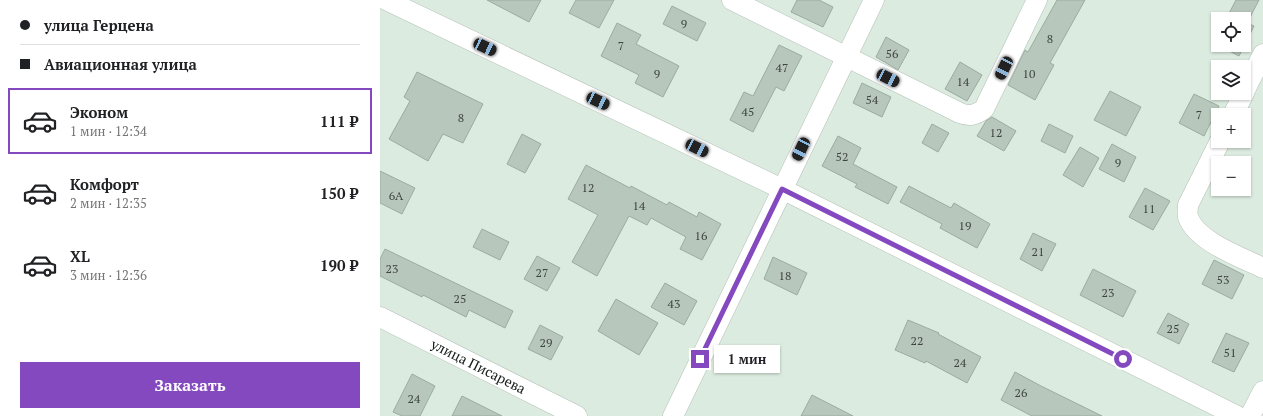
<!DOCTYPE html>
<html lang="ru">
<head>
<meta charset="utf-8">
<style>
  :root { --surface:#fff; --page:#f6f6f6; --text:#202124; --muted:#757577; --line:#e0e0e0; --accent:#8549bf }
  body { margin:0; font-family:"PT Serif",serif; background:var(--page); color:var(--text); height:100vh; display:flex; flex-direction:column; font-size:15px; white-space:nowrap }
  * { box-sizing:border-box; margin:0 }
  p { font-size:13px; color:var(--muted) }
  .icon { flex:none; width:22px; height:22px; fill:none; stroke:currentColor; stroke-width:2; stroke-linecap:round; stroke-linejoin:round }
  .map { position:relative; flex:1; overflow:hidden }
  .panel { display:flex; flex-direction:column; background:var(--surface); width:380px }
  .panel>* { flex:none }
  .hud { display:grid; align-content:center; height:88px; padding:0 20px; background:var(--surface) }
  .controls { position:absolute; left:831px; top:12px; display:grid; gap:8px }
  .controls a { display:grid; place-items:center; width:40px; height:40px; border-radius:0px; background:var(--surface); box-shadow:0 1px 3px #0004; font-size:20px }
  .end { position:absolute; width:18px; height:18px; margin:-9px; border:5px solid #8549bf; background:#fff; box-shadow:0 0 0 2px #fff }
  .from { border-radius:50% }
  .bubble { position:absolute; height:28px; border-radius:0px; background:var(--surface); box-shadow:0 1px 3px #0004; font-size:13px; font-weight:700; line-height:28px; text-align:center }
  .car { position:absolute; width:12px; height:24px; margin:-12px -6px; border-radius:5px; box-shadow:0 0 3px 1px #0007; background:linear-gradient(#222 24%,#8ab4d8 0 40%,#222 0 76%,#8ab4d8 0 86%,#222 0) }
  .hud b { display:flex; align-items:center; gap:14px; height:38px; font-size:15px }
  .hud b+b { border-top:1px solid var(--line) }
  .hud i { width:10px; height:10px; background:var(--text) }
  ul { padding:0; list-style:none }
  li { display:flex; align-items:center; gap:12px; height:66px; margin:0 8px 6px; padding:0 12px; border:2px solid transparent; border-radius:0px }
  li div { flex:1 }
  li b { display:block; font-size:15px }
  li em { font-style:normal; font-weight:700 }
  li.current { border-color:var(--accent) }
  li>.icon { width:36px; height:36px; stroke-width:1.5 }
  .action { display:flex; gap:8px; margin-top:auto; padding:8px 20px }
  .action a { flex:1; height:46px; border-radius:0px; background:var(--accent); color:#fff; font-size:16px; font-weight:700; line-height:46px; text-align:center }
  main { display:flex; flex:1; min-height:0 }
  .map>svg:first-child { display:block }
  .building { fill:#b8c7bc; stroke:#9caba0 }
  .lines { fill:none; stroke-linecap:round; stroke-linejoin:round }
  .street-casing { stroke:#b3c1b7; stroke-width:21 }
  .street { stroke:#fff; stroke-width:20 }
  .route { stroke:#8549bf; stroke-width:5 }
  .labels { text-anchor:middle; stroke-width:3.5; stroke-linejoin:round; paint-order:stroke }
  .number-label { font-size:12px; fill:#3e4540 }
  .street-label { font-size:14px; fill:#151a17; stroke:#e9f9ed }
</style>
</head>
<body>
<main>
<section class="panel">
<div class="hud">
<b><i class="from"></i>улица Герцена</b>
<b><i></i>Авиационная улица</b>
</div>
<ul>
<li class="current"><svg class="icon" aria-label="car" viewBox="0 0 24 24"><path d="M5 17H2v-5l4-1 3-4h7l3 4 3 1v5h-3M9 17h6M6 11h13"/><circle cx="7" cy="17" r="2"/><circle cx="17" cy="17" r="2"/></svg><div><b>Эконом</b><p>1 мин · 12:34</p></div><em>111 ₽</em></li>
<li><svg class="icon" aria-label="car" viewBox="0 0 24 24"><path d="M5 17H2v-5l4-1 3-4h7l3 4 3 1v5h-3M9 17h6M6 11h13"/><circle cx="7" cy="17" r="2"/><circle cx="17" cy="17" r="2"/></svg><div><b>Комфорт</b><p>2 мин · 12:35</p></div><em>150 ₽</em></li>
<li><svg class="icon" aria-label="car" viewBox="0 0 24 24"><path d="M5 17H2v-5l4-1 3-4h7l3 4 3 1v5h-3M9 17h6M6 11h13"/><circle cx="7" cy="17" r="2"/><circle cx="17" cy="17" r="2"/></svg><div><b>XL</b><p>3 мин · 12:36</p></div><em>190 ₽</em></li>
</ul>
<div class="action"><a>Заказать</a></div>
</section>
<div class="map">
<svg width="883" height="416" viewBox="0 0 883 416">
  <rect width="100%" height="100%" fill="#dcebe0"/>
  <g class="building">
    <path d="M107 0H161L149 22Z"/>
    <path d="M196 0H234L219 28 189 13Z"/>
    <path d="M417 0H439L453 7 443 27 411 12Z"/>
    <path d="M677 0H705L670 63 674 65 655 100 628 85 645 50 648 52Z"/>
    <path d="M856 0H879L867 23 874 26 859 56 834 43 838 35V45H864V19H846Z"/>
    <path d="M292 6 326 23 317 41 283 24Z"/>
    <path d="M237 23 261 35 256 44 299 66 283 97 255 83 259 75 221 56Z"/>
    <path d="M506 37 529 50 518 70 496 57Z"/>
    <path d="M399 45 422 56 404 91 396 87 373 132 350 120 364 92 373 96Z"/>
    <path d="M580 62 602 75 587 101 565 89Z"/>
    <path d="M37 72 103 104 83 143 63 134 48 161 9 139 30 101 24 97Z"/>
    <path d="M482 83 511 97 502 117 473 103Z"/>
    <path d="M730 91 761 107 746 136 714 120Z"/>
    <path d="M814 94 839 106 824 136 799 123Z"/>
    <path d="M612 117 636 131 624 151 597 136 606 121Z"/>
    <path d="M552 124 569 133 558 152 542 143Z"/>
    <path d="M669 124 693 136 685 153 661 141Z"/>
    <path d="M142 134 161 144 145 173 127 164Z"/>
    <path d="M458 136 481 148 473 164 517 187 508 204 475 187 477 184 442 166Z"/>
    <path d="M732 144 756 157 744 182 719 169Z"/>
    <path d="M700 147 719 158 703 187 683 175Z"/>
    <path d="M206 165 250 188 251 186 287 205 289 202 317 217 319 212 341 224 322 260 300 249 306 237 271 218 267 225 249 216 217 276 192 262 218 215 188 199Z"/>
    <path d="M0 171 35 188 22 214 0 203Z"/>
    <path d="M529 186 571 208 574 203 610 224 597 248 560 228 562 224 520 202Z"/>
    <path d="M765 188 790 201 773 230 749 217Z"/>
    <path d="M102 229 129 242 120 260 93 247Z"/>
    <path d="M653 233 676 244 662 271 640 259Z"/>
    <path d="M5 249 133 311 125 328 89 310 86 317 43 295 42 297 0 276V259Z"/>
    <path d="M157 256 180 268 167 291 144 279Z"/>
    <path d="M393 257 427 273 417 295 384 279Z"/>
    <path d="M834 260 864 275 852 299 822 284Z"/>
    <path d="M713 269 756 291 743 317 700 295Z"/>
    <path d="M285 283 317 301 304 325 271 307Z"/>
    <path d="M236 299 278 323 259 355 218 331Z"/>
    <path d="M788 313 809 324 799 344 777 333Z"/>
    <path d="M528 320 559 333 558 334 601 357 587 383 546 361 545 363 515 350Z"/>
    <path d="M160 325 183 337 171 360 148 349Z"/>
    <path d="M846 333 869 343 854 372 832 362Z"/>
    <path d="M635 372 661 386 722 416H652L621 400Z"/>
    <path d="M32 374 55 386 40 416H22L13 412Z"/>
    <path d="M432 395 473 416H421Z"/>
    <path d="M82 396 122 416H72Z"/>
  </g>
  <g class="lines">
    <g class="street-casing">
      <g id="street">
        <path d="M6 0 402 189 857 416"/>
        <path d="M352 0 580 113C590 117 595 115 604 109L657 0"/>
        <path d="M864 92 883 54"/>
        <path d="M853 115 864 93"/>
        <path d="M840 141 808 205C808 209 807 214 808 217 817 242 861 257 883 268"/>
        <path id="s1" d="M0 317 197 416"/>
        <path d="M293 416 494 0"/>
        <path d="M870 416 883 391"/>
      </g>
    </g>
    <use href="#street" class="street"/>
  </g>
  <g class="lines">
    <path class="route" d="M320 359 402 189 743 359"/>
  </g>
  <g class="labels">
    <g class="number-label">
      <text x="304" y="28">9</text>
      <text x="670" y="43">8</text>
      <text x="241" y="50">7</text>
      <text x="512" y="58">56</text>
      <text x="402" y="72">47</text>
      <text x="277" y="78">9</text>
      <text x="649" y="78">10</text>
      <text x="583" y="86">14</text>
      <text x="492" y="104">54</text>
      <text x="368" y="116">45</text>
      <text x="819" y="119">7</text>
      <text x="81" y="122">8</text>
      <text x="616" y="137">12</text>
      <text x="462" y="161">52</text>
      <text x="738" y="167">9</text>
      <text x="208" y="192">12</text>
      <text x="16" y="200">6А</text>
      <text x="259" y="210">14</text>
      <text x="769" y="213">11</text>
      <text x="585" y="230">19</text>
      <text x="321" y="240">16</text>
      <text x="658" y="256">21</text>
      <text x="12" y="273">23</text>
      <text x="162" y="277">27</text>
      <text x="405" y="280">18</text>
      <text x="843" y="284">53</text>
      <text x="728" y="297">23</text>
      <text x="80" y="303">25</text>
      <text x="294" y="308">43</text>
      <text x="793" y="333">25</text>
      <text x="537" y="345">22</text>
      <text x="166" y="347">29</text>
      <text x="850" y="357">51</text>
      <text x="580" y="367">24</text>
      <text x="641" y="397">26</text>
      <text x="34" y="403">24</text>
    </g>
    <g class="street-label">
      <text dy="5" stroke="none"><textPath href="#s1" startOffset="110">улица Писарева</textPath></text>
    </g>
  </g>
</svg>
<div class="controls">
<a><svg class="icon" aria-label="locate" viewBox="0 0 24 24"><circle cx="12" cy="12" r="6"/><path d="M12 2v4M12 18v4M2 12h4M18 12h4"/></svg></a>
<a><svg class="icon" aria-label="layers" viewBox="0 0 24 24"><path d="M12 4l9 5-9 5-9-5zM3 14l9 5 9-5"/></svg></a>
<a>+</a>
<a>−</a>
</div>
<i class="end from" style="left:743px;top:359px"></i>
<i class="end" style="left:320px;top:359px"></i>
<div class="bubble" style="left:334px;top:345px;width:66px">1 мин</div>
<i class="car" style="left:105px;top:47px;rotate:115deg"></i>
<i class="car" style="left:624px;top:68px;rotate:206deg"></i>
<i class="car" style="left:508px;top:78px;rotate:117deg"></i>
<i class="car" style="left:218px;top:101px;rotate:115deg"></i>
<i class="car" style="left:317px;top:148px;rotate:116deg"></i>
<i class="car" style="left:421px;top:149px;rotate:206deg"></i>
</div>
</main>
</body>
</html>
